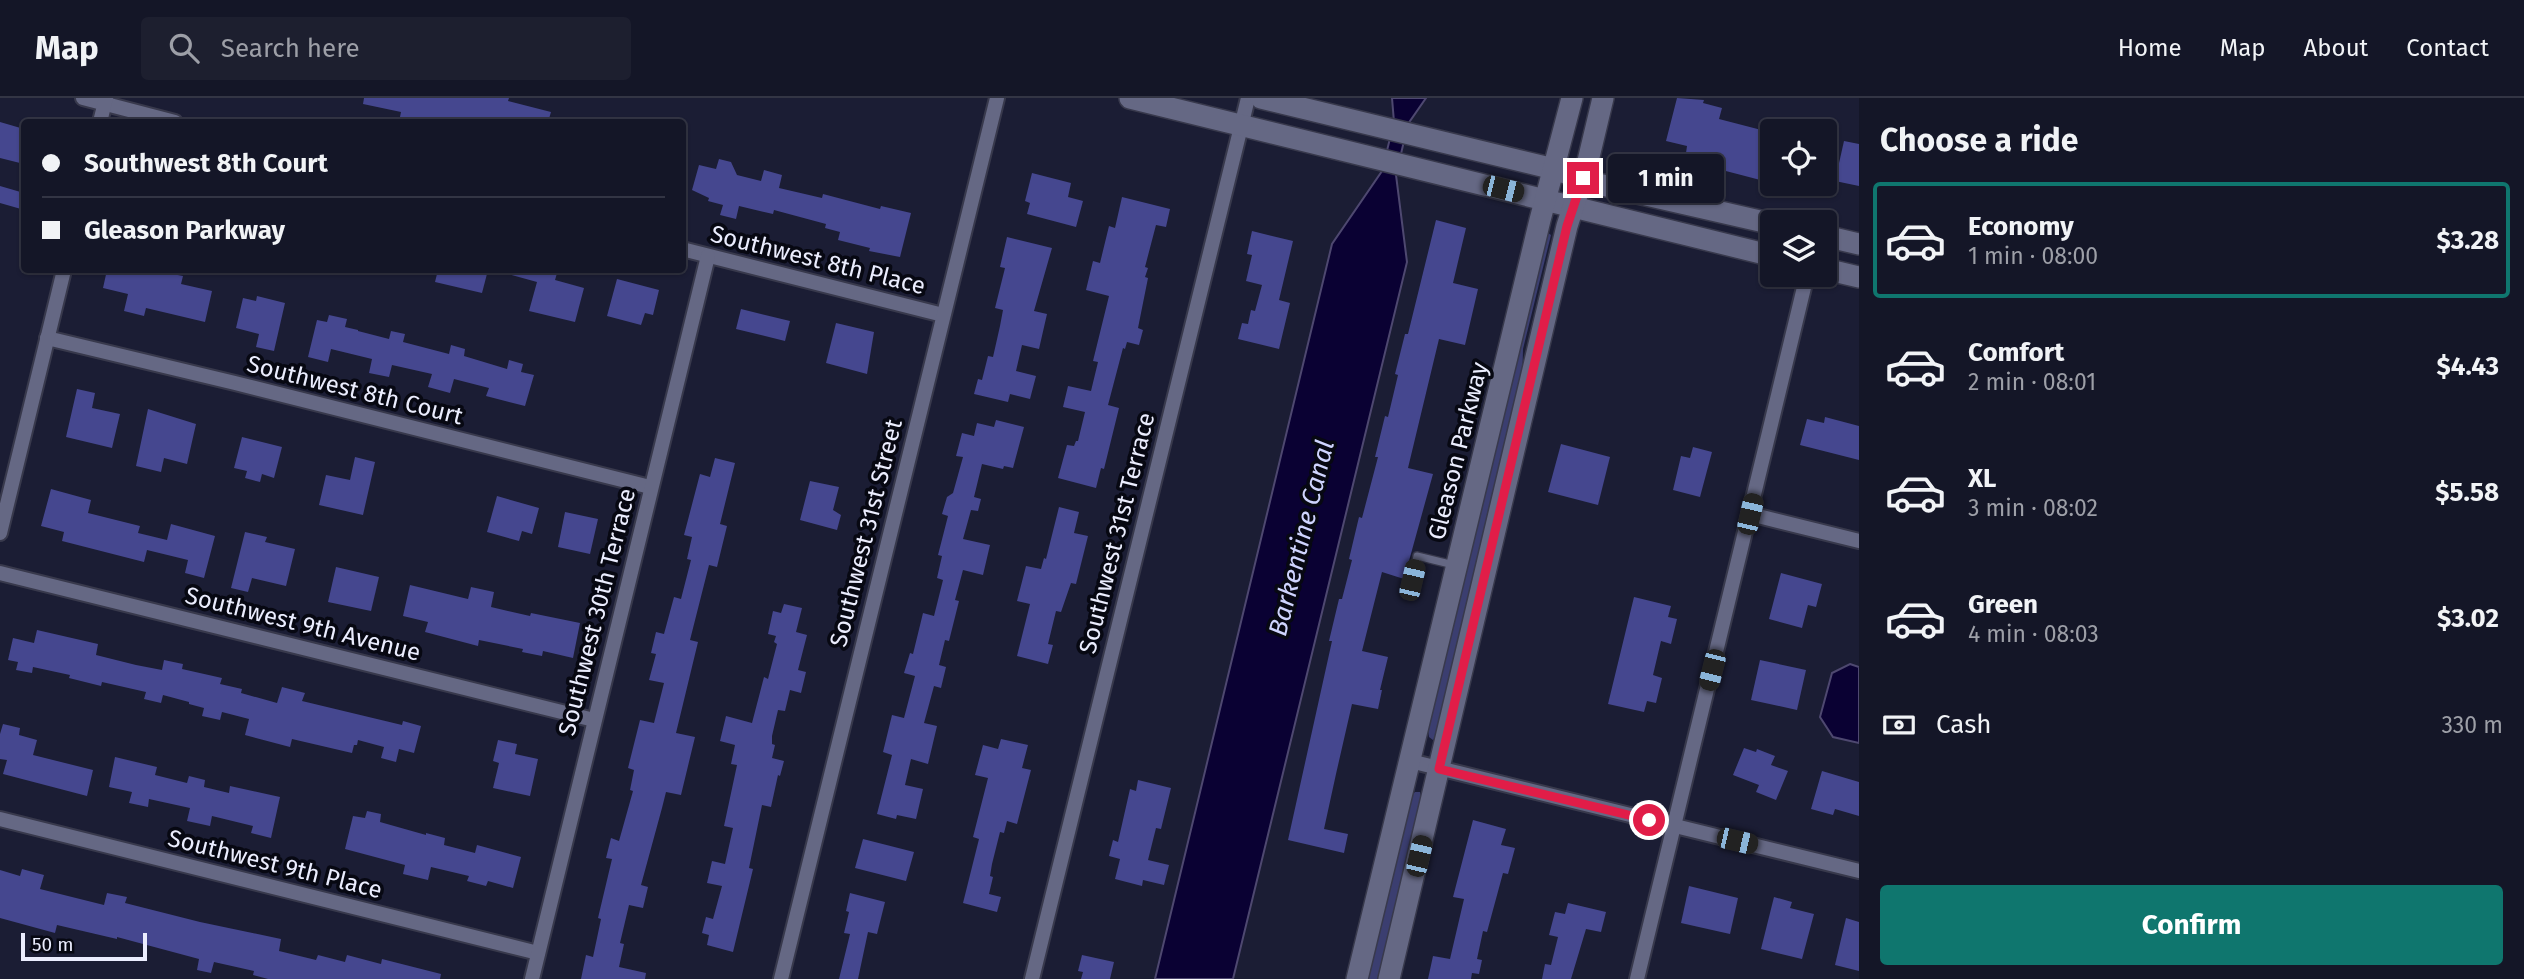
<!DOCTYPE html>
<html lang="en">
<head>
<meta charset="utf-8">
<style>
  :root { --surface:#141627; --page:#1d1f2f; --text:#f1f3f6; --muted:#9d9fa7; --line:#333544; --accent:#0f766e }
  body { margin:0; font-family:"Fira Sans",sans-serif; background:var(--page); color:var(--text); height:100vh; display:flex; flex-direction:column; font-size:26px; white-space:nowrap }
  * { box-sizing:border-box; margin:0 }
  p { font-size:23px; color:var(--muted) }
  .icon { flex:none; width:38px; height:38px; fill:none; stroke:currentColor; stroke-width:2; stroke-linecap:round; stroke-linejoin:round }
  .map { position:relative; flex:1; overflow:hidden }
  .sheet { display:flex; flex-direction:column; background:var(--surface); width:665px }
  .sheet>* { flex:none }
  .hud { position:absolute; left:21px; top:21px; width:665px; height:154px; border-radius:7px; box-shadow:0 2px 5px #0004,0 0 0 2px var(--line); display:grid; align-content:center; height:154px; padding:0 21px; background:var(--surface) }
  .buttons { position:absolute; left:1760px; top:21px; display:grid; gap:14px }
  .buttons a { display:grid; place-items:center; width:77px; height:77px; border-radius:7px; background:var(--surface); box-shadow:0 2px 5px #0004,0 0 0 2px var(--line); font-size:35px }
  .scale { position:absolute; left:21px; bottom:18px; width:126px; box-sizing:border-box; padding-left:7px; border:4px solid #ebedfe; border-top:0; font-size:19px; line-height:24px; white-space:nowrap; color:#ebedfe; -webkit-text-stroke:5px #070812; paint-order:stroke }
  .end { position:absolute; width:32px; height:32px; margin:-16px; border:9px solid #e11d48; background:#fff; box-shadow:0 0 0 4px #fff }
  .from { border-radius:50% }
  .bubble { position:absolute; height:49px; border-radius:7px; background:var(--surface); box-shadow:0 2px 5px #0004,0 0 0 2px var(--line); font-size:23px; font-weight:700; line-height:49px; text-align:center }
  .car { position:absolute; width:21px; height:42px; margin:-21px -10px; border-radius:9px; box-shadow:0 0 5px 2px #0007; background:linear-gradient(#222 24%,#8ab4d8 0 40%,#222 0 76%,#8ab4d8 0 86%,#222 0) }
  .hud b { display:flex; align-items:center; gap:24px; height:66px; font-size:26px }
  .hud b+b { border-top:2px solid var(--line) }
  .hud i { width:18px; height:18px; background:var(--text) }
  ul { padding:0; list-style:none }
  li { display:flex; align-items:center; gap:21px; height:116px; margin:0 14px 10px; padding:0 7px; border:4px solid transparent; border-radius:7px }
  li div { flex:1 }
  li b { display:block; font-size:26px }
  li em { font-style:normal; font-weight:700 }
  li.current { border-color:var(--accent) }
  li>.icon { width:63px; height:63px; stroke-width:1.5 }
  h2 { padding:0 21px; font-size:32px; line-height:84px }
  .pay { display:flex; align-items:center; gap:18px; height:77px; padding:0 21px; font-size:26px }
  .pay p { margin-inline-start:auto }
  .primary-button { display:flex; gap:14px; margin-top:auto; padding:14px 21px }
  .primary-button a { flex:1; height:80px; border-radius:7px; background:var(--accent); color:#fff; font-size:28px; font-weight:700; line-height:80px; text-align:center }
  header { display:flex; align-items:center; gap:42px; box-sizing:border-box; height:98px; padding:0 35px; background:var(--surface); border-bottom:2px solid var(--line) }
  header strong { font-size:33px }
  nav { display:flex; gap:38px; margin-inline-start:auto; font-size:24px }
  .search { width:490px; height:63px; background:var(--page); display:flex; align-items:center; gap:18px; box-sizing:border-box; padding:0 24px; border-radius:7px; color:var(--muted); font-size:26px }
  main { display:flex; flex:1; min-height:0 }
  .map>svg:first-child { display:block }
  .green { fill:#3b3e70 }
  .water { fill:#0a0133; stroke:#4e4870; stroke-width:2 }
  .building { fill:#45478f }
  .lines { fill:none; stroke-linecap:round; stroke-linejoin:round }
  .lane-casing { stroke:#38394c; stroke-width:10 }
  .street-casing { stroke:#38394c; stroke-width:18 }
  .secondary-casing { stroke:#38394c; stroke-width:24 }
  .lane { stroke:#656884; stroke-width:7 }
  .street { stroke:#656884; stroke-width:14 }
  .secondary { stroke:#656884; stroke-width:21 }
  .route { stroke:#e11d48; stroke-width:9 }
  .labels { text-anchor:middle; stroke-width:7; stroke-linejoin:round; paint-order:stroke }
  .street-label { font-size:24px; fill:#ebedfe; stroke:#070812 }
  .water-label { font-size:26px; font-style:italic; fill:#cfd4fe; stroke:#070812 }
</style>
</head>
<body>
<header>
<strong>Map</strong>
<div class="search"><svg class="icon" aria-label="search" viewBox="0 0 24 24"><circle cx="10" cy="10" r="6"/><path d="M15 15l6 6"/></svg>Search here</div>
<nav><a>Home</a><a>Map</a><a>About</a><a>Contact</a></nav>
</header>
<main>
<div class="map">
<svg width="1859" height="881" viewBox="0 0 1859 881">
  <rect width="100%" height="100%" fill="#1b1d34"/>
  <g class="green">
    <path d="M1547 134 1551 137 1523 251 1522 291 1436 638 1433 642 1429 639 1428 632Z"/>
    <path d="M1415 694H1420L1422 704 1379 881H1363L1411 698Z"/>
  </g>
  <g class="water">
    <path d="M1392 0H1426L1408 26 1396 77 1407 164 1233 881H1155L1332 146 1382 73 1394 24Z"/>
    <path d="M1850 566 1859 569V645L1833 639 1820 619 1832 575Z"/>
  </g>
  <g class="building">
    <path d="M364 0H509L508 3 551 14 548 24H399L401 14 363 6Z"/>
    <path d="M1677 0 1704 2 1703 5 1722 10 1719 21 1773 35V63L1768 84 1722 72 1724 64 1686 55 1687 48 1666 43Z"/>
    <path d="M0 24 24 31V66L0 60Z"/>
    <path d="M1844 43 1859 46V88L1835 83Z"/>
    <path d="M719 61 731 64 737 77 761 83 764 72 782 77 779 90 822 100 823 96 880 111 881 108 911 115 900 159 869 153 870 150 838 142 840 134 825 130 826 126 774 112 773 116 739 108 736 121 720 117 723 107 708 103 709 100 692 92 699 67 716 71Z"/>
    <path d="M1032 75 1071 85 1068 99 1083 103 1076 129 1027 116 1030 105 1025 103Z"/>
    <path d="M0 88 24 95 21 111 0 105Z"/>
    <path d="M1122 99 1170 111 1166 129 1156 127 1145 169 1148 170 1145 179 1148 180 1138 230 1143 232 1139 247 1127 244 1125 251 1123 250 1108 307 1119 310 1104 371 1101 370 1096 390 1058 380 1067 347 1074 348 1076 343H1078L1085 314 1063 309 1068 288 1091 293 1098 264 1093 263 1109 198 1086 192 1093 163 1100 165 1109 128 1115 130Z"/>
    <path d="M1436 122 1466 130 1453 185 1478 191 1465 247 1439 241 1408 370 1433 376 1404 481 1382 474 1362 553 1388 559 1380 592H1382L1378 611 1352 606 1336 676 1324 731 1348 736 1344 755 1288 742 1332 543H1329L1339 501H1342L1352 462 1349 461 1359 419 1362 420 1378 359H1375L1385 318 1388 319 1398 277 1395 276 1405 236H1408Z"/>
    <path d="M1252 133 1293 143 1279 202 1290 205 1279 251 1238 241 1242 225 1248 226 1251 212 1255 213 1262 187 1246 183 1252 157 1247 156Z"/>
    <path d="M1007 139 1052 150 1034 213 1047 216 1039 251 1022 247 1016 273 1036 278 1030 301 1010 296 1008 304 974 296 978 281 982 282 988 258 993 259 1000 228 1003 212 995 210 1005 170 1000 169Z"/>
    <path d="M107 172H151L183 178 181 186 212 193 205 224 146 210 144 218 124 213 128 196 103 190Z"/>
    <path d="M438 172H488L482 195 435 184Z"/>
    <path d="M508 172H558L555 182 584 190 575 224 529 213 537 184 508 176Z"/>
    <path d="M617 181 659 192 653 217 645 215 641 227 607 218Z"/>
    <path d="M257 198 285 205 274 253 256 249 259 236 236 230 243 200 256 203Z"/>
    <path d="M741 211 790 223 785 243 736 231Z"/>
    <path d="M329 217 347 221 345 229 358 232V233L389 241 391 233 405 236 403 244 449 256 451 247 465 251 464 258 507 271 509 262 523 266 521 274 534 277 525 308 486 298 489 290 454 281 450 295 428 289 432 276 392 267 389 279 369 275 372 261 331 251 328 264 308 259 317 222 327 224Z"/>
    <path d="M836 225 874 234 867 276 826 265Z"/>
    <path d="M77 291 95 295 92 310 120 316 112 350 66 339Z"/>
    <path d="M148 311 196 326 187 366 164 360 161 374 136 368Z"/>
    <path d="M1825 319 1859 328V362L1800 347 1807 321 1824 325Z"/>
    <path d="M996 322 1024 329 1013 370 1004 368 1003 371 982 366 974 399 981 401 978 413 971 412 963 441 990 447 983 477 963 472 955 502 959 503 949 543 945 542 939 567 946 569 941 590 934 588 924 625 937 628 928 666 911 661 905 687 923 691 916 721 897 717 896 721 877 716 892 657 883 654 892 617 904 620 915 578 904 575 910 555 913 556 923 515 934 518 943 482 937 480 942 458 938 457 948 418 942 416 947 399 953 395 963 359 956 358 962 335 974 338 977 325 994 329Z"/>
    <path d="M242 339 282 349 274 380 262 376 260 384 245 380 247 373 234 370Z"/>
    <path d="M1561 346 1610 359 1598 407 1548 394Z"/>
    <path d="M1693 349 1712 354 1700 399 1673 392 1681 358 1690 360Z"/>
    <path d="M355 359 375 364 363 417 319 407 326 377 350 382Z"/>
    <path d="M715 360 735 365 720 426 727 428 717 469 709 467 690 542 698 544 676 635 695 639 681 697 666 694 662 710 641 787 648 789 643 810 629 807 620 845 624 846 619 869 646 875 645 881H581L586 857 593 859 601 821 598 820 612 761 606 760 611 740 619 743 633 693 630 692 634 672 628 670 640 622 654 625 664 585 649 582 656 556 651 555 656 534 664 536 674 499 681 501 691 462 687 461 692 439 684 437 700 376 710 379Z"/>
    <path d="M810 383 839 389 833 412 841 417 837 432 800 422Z"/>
    <path d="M51 391 91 402 88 415 140 428 138 435 167 442 171 426 215 438 204 480 185 475 188 462 147 452 144 464 62 443 64 434 41 428Z"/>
    <path d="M497 398 539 410 532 436 522 433 519 443 487 434Z"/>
    <path d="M1059 409 1079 414 1074 435 1088 438 1076 486 1071 485 1061 514 1056 513 1048 546 1053 547 1048 566 1017 558 1030 506 1017 503 1026 468 1041 471 1044 460 1046 461Z"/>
    <path d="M565 414 598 421 590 456 558 449Z"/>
    <path d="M245 434 267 439 265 444 295 451 286 488 252 480 248 494 231 490Z"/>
    <path d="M336 469 379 479 371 513 328 504Z"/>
    <path d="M1781 475 1822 486 1816 509 1808 507 1802 530 1769 521Z"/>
    <path d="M410 487 468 501 471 489 494 494 491 509 530 518 531 515 580 525 573 560 543 553 542 558 522 554 523 551 479 542 478 548 425 534 428 524 403 518Z"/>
    <path d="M1634 499 1671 508 1668 519 1677 521 1671 546 1661 543 1653 577 1662 580 1656 605 1647 603 1644 614 1608 606Z"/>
    <path d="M784 506 802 510 796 534 807 537 798 572 806 574 801 595 790 592 785 613 778 612 772 638V646L775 647 772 660 784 663 780 678 778 677 771 709 762 707 749 770 753 771 733 854 707 847 709 837 702 835 706 819 713 821 722 788 707 785 712 763 725 766 733 730 724 728 737 667 731 666 735 647 720 643 726 618 752 625 764 579 768 581 777 546 774 544 776 538 768 536 773 513 781 515Z"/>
    <path d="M37 532 98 546 96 557 136 567 162 572 164 562 183 566 182 571 222 580 220 586 242 591 241 595 277 605 282 589 305 595 302 603 402 627 403 623 421 628 414 655 399 651 396 664 381 660 384 649 358 642 357 647H354L352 655 292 641 290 649 245 637 249 621 222 614 220 622 202 618 204 610 189 606V604L163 597 161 605 144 601 146 594 102 584 101 588 69 580 70 577 33 569 32 575 16 572 18 564 8 562 13 540 34 545Z"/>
    <path d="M1760 562 1806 572 1797 612 1751 602Z"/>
    <path d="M3 626 20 630 19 637 37 642 33 657 93 672 87 698 3 676 7 662 0 661V636Z"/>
    <path d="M1001 641 1028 647 1022 670 1031 672 1017 726 1007 723 1004 735 1000 734 992 766 990 778 993 779 989 796 1001 799 997 814 963 805 979 741 973 739 988 680 975 677 983 647 998 651Z"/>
    <path d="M498 642 517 646 515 656 538 661 530 698 493 690 499 665 493 663Z"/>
    <path d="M1744 650 1756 654 1757 651 1775 658 1771 667 1788 673 1776 702 1756 694 1759 687 1733 677Z"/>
    <path d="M115 659 157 669 155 677 187 685 189 678 205 682 204 689 229 695 230 688 280 699 271 740 251 735 253 728 212 718 210 728 187 723 190 710 149 701 148 709 129 705 132 694 109 689Z"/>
    <path d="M1822 673 1859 684V718L1835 711 1833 717 1811 711Z"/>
    <path d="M1138 682 1171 690 1161 731 1156 730 1148 762 1169 767 1164 787 1143 782 1142 788 1115 781 1120 761 1109 758 1113 742 1118 744 1130 691 1136 693Z"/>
    <path d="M367 713 381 716 380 724 426 737V735L445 740 444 747 475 755 477 747 521 759 513 790 488 783 486 788 467 783 469 778 431 769 428 782 403 776 405 767 345 751 353 718 365 720Z"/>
    <path d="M1473 722 1506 731 1501 747 1515 750 1508 776 1503 775 1487 834 1483 833 1477 861 1482 862 1479 876 1472 875 1471 881H1428L1433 858 1450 861 1464 801 1453 799Z"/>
    <path d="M863 741 914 754 906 783 855 770Z"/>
    <path d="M22 771 44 777 40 791 104 807 107 795 127 799 125 805 200 824 281 841 279 853 316 862 318 857 345 864 347 857 381 866 382 861 441 876 440 881H268L253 877 254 873 214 864 211 875 197 872 199 861 117 839V841L57 827 55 835 0 820V772L20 778Z"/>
    <path d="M1689 788 1738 800 1730 836 1681 825Z"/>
    <path d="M850 795 885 804 877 836 868 834 858 881H839L850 836 844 835 849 814 846 813Z"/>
    <path d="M1774 799 1792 804 1790 810 1814 816 1802 861 1761 851Z"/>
    <path d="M1568 805 1606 814 1601 834 1586 831 1571 881H1542L1545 866 1551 867 1558 839 1549 837 1555 814 1565 816Z"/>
    <path d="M1846 820 1859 824V873L1835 867Z"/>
    <path d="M1082 857 1114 864 1110 881H1081L1083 874 1078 873Z"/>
  </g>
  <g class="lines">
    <g class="lane-casing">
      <path id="lane" d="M1412 482 1417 458 1454 467"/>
    </g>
    <g class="street-casing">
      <g id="street">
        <path d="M83 0 175 24"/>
        <path d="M100 24 106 0"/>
        <path d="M682 151 943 217"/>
        <path d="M47 240 235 285 650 389"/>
        <path d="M1750 416 1859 443"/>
        <path d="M0 435 64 172"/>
        <path d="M0 475 594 622"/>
        <path d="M1410 663 1859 773"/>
        <path d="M0 721 538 855"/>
        <path d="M532 881 708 158"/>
        <path d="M781 881 997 0"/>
        <path d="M1032 881 1248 0"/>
        <path d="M1637 881 1807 177"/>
      </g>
    </g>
    <g class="secondary-casing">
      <g id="secondary">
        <path d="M1130 0 1773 158"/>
        <path d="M1261 0 1554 71 1598 86 1773 126"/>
        <path d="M1825 138 1859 146"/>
        <path d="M1825 171 1859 179"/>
        <path d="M1357 881 1540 122 1572 0"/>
        <path d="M1389 881 1567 128 1588 63 1603 0"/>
      </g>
    </g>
    <use href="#lane" class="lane"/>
    <use href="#street" class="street"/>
    <use href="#secondary" class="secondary"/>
  </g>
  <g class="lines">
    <path class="route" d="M1583 80 1567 128 1439 671 1649 722"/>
  </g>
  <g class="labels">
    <g class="street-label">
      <text transform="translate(818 162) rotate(14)" y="8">Southwest 8th Place</text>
      <text transform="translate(355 292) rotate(14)" y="8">Southwest 8th Court</text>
      <text transform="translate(1458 353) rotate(-76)" y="8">Gleason Parkway</text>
      <text transform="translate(866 435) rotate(-76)" y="8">Southwest 31st Street</text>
      <text transform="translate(1117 435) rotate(-76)" y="8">Southwest 31st Terrace</text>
      <text transform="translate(597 514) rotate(-76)" y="8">Southwest 30th Terrace</text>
      <text transform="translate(303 526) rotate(14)" y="8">Southwest 9th Avenue</text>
      <text transform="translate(275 766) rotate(14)" y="8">Southwest 9th Place</text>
    </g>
    <g class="water-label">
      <text transform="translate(1301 440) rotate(-76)" y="9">Barkentine Canal</text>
    </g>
  </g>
</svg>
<div class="buttons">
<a><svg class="icon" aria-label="locate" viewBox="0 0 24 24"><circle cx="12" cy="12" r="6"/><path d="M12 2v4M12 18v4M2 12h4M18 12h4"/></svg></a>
<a><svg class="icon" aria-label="layers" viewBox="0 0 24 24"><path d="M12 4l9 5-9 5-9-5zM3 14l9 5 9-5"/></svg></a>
</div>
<div class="scale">50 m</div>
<i class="end from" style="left:1649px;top:722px"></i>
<i class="end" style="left:1583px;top:80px"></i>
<div class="bubble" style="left:1608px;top:56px;width:116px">1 min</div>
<i class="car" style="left:1503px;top:91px;rotate:104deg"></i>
<i class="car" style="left:1750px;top:416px;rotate:13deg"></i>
<i class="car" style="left:1412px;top:482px;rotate:13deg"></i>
<i class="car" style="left:1712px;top:572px;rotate:194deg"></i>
<i class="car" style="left:1737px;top:743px;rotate:103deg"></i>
<i class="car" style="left:1419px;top:758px;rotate:13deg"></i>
<div class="hud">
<b><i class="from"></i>Southwest 8th Court</b>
<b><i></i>Gleason Parkway</b>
</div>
</div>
<section class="sheet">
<h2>Choose a ride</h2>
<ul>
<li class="current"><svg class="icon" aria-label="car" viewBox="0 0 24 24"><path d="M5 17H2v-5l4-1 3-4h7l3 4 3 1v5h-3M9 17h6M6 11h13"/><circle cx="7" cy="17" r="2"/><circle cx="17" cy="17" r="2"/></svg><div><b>Economy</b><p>1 min · 08:00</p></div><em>$3.28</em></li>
<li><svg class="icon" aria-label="car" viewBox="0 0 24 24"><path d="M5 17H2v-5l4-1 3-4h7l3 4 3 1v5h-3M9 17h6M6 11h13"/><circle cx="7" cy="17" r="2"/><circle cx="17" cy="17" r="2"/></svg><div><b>Comfort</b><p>2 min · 08:01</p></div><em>$4.43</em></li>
<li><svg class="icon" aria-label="car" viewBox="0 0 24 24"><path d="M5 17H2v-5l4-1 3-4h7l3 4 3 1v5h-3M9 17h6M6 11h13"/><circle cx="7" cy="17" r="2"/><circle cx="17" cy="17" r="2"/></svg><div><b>XL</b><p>3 min · 08:02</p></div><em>$5.58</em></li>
<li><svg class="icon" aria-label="car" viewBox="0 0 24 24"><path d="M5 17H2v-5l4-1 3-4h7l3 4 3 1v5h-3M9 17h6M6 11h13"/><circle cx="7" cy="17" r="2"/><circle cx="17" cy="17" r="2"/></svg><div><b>Green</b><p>4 min · 08:03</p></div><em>$3.02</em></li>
</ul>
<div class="pay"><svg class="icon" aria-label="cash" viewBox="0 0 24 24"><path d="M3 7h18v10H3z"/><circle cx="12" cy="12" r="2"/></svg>Cash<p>330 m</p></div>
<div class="primary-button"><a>Confirm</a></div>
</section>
</main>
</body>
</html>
